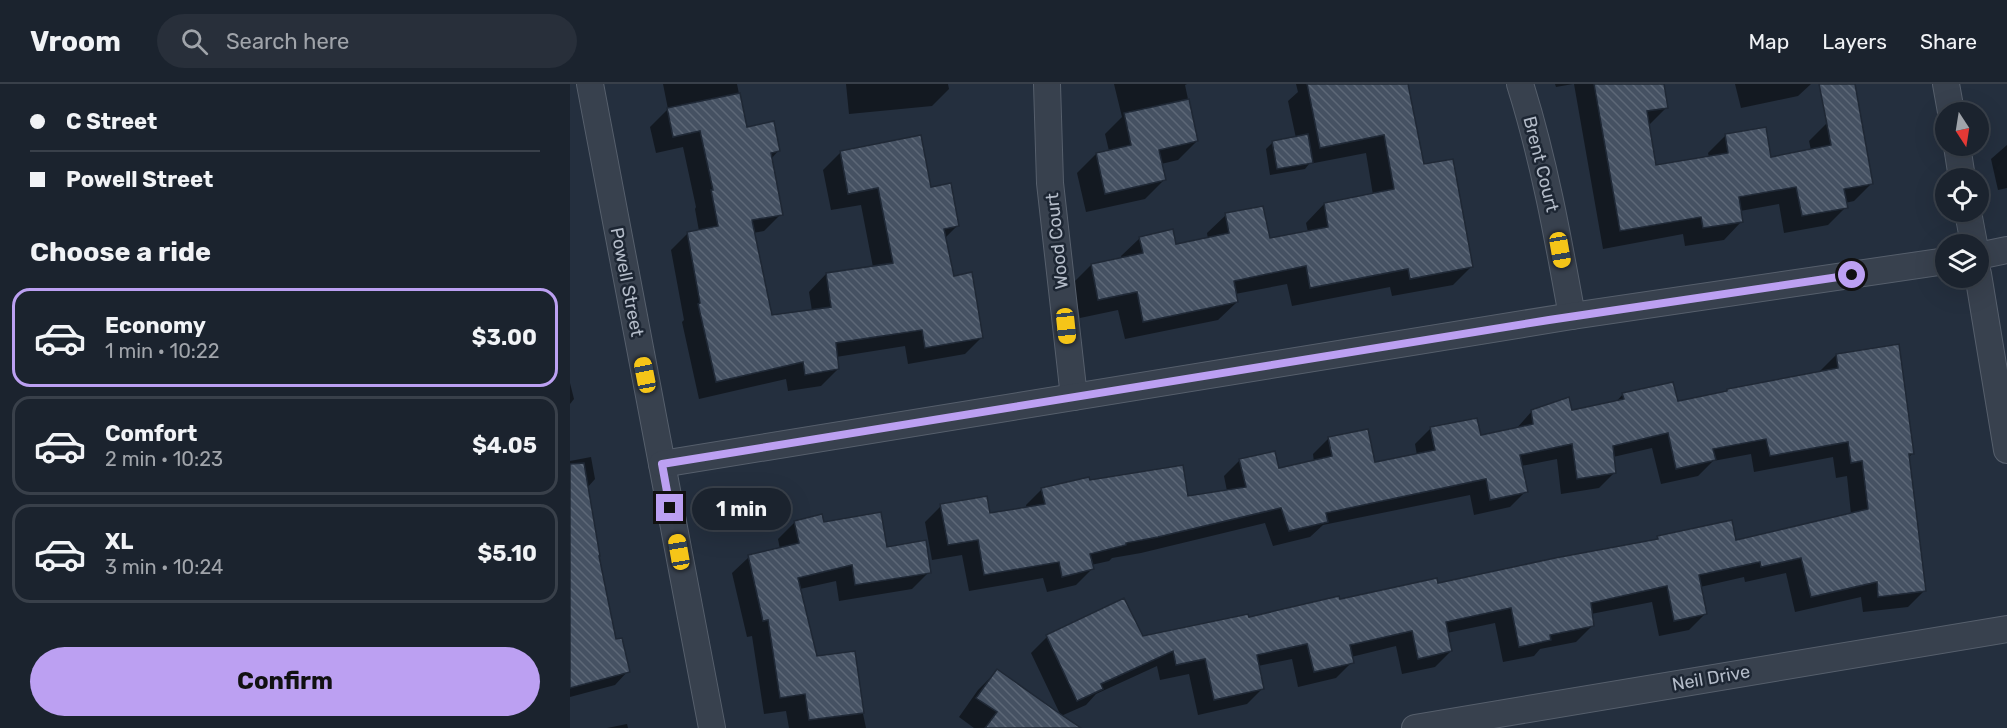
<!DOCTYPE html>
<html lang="en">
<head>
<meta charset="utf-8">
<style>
  :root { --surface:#1b232e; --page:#282f3a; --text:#f1f3f6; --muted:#a0a4aa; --line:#39404a; --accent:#bca0f2 }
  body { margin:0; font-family:Rubik,sans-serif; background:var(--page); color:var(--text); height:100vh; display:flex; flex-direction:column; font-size:22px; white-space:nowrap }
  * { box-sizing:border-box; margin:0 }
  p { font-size:20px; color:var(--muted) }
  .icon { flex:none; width:33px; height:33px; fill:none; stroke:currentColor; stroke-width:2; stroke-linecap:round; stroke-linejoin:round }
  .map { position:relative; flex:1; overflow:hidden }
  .side { display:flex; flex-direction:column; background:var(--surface); width:570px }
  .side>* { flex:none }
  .hud { display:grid; align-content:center; height:132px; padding:0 30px; background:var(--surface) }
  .needle { width:39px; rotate:168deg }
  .controls { position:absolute; left:1365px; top:18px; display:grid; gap:12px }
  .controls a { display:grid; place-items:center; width:54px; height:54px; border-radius:50%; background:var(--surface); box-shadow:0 6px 24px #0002,0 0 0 2px var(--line); font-size:30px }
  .end { position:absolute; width:27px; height:27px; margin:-14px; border:8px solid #bca0f2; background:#111; box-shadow:0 0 0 3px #111 }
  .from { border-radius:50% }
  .bubble { position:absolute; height:42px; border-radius:21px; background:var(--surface); box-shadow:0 6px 24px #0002,0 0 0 2px var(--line); font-size:20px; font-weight:700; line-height:42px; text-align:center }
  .car { position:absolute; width:18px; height:36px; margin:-18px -9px; border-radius:8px; box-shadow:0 0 4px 2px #0007; background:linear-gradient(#f5c518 24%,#345 0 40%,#f5c518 0 76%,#345 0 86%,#f5c518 0) }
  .hud b { display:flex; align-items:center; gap:21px; height:57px; font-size:22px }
  .hud b+b { border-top:2px solid var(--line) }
  .hud i { width:15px; height:15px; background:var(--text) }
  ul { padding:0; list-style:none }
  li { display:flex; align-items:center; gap:18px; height:99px; margin:0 12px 9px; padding:0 18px; border:3px solid var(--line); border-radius:18px }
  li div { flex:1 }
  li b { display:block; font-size:22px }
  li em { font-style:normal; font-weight:700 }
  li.active { border-color:var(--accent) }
  li>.icon { width:54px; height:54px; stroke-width:1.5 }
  h2 { padding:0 30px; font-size:27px; line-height:72px }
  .button { display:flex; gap:12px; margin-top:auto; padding:12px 30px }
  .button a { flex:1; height:69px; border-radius:36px; background:var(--accent); color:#111; font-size:24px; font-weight:700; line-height:69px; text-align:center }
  header { display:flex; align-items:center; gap:36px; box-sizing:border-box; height:84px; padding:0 30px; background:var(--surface); border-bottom:2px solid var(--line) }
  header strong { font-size:28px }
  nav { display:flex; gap:33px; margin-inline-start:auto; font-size:21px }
  .search { width:420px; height:54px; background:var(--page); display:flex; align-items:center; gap:15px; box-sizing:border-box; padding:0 21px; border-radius:33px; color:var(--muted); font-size:22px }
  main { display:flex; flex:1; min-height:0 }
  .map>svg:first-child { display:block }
  .shadow { fill:#0007 }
  .building { fill:url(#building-back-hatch); stroke:#1f2835; stroke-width:1.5 }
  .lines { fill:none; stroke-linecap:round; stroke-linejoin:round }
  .street-casing { stroke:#565f6c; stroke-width:28 }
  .street { stroke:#38414e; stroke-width:26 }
  .route { stroke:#bca0f2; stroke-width:8 }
  .labels { text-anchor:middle; stroke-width:5; stroke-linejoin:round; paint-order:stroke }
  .street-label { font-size:18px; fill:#b4bcc9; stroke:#1d2633 }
</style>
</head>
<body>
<header>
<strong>Vroom</strong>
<div class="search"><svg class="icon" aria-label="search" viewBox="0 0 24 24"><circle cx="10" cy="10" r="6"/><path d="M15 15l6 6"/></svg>Search here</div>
<nav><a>Map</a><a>Layers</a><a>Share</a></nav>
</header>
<main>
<section class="side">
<div class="hud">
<b><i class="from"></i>C Street</b>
<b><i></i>Powell Street</b>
</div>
<h2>Choose a ride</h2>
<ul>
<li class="active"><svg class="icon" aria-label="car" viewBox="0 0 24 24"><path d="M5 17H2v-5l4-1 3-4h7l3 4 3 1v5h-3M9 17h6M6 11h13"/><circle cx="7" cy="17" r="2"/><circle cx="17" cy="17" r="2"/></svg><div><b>Economy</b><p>1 min · 10:22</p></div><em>$3.00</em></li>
<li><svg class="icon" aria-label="car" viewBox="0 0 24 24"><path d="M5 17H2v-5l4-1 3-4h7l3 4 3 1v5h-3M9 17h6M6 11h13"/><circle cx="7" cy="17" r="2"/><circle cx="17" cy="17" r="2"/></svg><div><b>Comfort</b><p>2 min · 10:23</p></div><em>$4.05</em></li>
<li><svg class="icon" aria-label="car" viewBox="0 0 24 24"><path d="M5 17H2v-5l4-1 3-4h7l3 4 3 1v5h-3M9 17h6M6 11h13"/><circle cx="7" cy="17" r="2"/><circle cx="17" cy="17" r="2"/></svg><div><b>XL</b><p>3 min · 10:24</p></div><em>$5.10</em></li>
</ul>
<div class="button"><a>Confirm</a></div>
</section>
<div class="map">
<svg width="1437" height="644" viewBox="0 0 1437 644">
  <defs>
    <pattern id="building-back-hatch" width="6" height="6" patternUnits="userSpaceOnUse" patternTransform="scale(1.5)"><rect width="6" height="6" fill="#455162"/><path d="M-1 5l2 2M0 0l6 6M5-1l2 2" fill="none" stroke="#5d6877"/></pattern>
  </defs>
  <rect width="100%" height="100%" fill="#242f3e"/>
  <g class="shadow">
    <path d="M93 0H167L176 44 209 66 201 75 211 130 194 147 183 149 201 233 242 227 239 208 256 190 303 183 291 121 261 126 253 86 270 69 360 105 388 141 374 155 382 194 412 253 395 270 338 280 335 262 266 273 268 285 251 302 218 307 216 295 129 315 112 238 114 236 101 166 118 149 129 147 125 125 126 123 113 63 86 69 80 43 98 25Z"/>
    <path d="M276 0H378L379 5 362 22 279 30Z"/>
    <path d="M544 0H617L615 1 627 57 608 76 591 80 594 96 575 115 516 128 507 89 526 70 539 67 535 50 552 33Z"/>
    <path d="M726 0H836L853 82 901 183 883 201 822 212 820 203 722 222 717 200 665 210 667 218 648 236 555 255 548 226 510 234 503 199 521 181 552 175 551 172 570 154 605 161 638 155 637 149 656 131 698 156 738 148 736 139 754 120 803 111 796 69 739 80 735 85 700 91 696 65 703 58 726 54 718 17 728 8Z"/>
    <path d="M985 0H1003L986 3Z"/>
    <path d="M1004 0H1092L1096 24 1078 42 1085 82 1139 73 1138 69 1156 51 1200 74 1241 66 1239 57 1257 39 1302 99 1284 117 1275 119 1276 123 1258 141 1214 149 1209 120 1170 127 1171 138 1154 156 1115 162 1113 150 1033 165Z"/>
    <path d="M1165 0H1241L1228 12 1171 24Z"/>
    <path d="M1437 61V104L1428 106 1421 75Z"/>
    <path d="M1266 271 1343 369 1338 374 1354 507 1338 523 1293 528 1291 513 1225 528 1216 489 1175 498 1174 493 1130 503 1135 530 1119 546 1089 552 1082 518 1021 530 1022 542 1006 558 970 565 964 572 933 578 925 539 877 549 881 567 865 583 832 590 826 562 781 573 782 578 766 594 728 603 722 575 688 582 693 604 677 620 628 631 619 590 590 596 587 582 526 610 516 621 491 632 497 644H404L389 633 408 606 427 587 491 632 461 569 477 553 553 516 572 554 866 501 1084 457 1088 454 1164 458 1281 430 1277 392 1266 394 1263 373 1184 388 1181 370 1143 377 1128 392 1091 400 1082 364 1043 373 1045 388 1029 404 991 410 987 375 951 382 956 407 940 423 904 431 900 411 753 441 740 453 703 462 695 439 571 469 542 474 539 477 521 481 522 485 506 501 477 508 473 494 399 507 392 471 362 476 355 438 371 422 419 431 457 425 456 421 472 405 518 397 616 414 657 407 654 392 670 376 708 386 744 378 743 370 759 354 803 379 847 371 845 360 861 344 910 352 946 345 962 327 1001 328 1045 319 1053 310 1106 319 1155 309 1158 306 1251 289 1250 287Z"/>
    <path d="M0 299 4 315 0 320Z"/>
    <path d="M21 373 25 395 17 404 45 557 58 587 45 601 0 613V377Z"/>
    <path d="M225 438 253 440 315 465 359 488 342 505 269 517 266 497 230 505 246 574 292 625 296 644H219L216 627 194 630 182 552 177 553 162 489 179 473 210 465 208 455Z"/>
    <path d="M57 640 58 644H37Z"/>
  </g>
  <g class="building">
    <path d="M737 0H838L854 80 883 75 903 183 840 195 838 185 740 204 736 182 664 197 668 218 573 238 567 208 528 216 521 180 573 169 569 153 603 145 606 160 659 149 655 129 693 122 700 154 758 143 754 119 824 105 814 51 750 64Z"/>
    <path d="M1024 0H1094L1098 24 1077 27 1086 81 1158 69 1155 50 1196 43 1201 73 1261 61 1249 0H1285L1303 100 1274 105 1278 124 1232 132 1226 103 1169 113 1173 138 1133 144 1131 133 1050 147Z"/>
    <path d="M170 9 177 43 204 37 210 67 201 69 213 131 182 136 202 231 261 223 256 189 323 179 308 104 278 110 270 67 351 51 361 103 381 99 389 142 374 145 384 192 402 188 413 254 355 264 352 246 266 259 269 285 235 291 233 278 146 298 128 220 130 219 117 148 148 142 141 106H143L130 47 103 53 97 24Z"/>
    <path d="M619 15 628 57 589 66 596 96 535 110 526 69 561 61 554 29Z"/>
    <path d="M738 50 743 79 707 85 702 57Z"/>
    <path d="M1329 260 1344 370H1339L1356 507 1308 513 1307 498 1241 513 1231 474 1191 483 1190 478 1129 491 1137 530 1104 537 1097 502 1021 519 1024 542 980 551 981 556 949 563 941 524 876 538 882 567 848 575 842 547 780 561 784 579 744 588 737 560 687 571 694 605 644 616 635 575 606 581 603 567 531 600 533 605 507 617 476 551 554 514 573 552 678 530 679 533 769 512 770 515 867 494 868 499 985 474 1088 455 1087 452 1162 436 1166 456 1298 425 1292 377 1281 379 1278 358 1200 372 1196 355 1143 365 1146 376 1106 385 1098 349 1043 362 1046 389 1007 395 1002 360 950 371 958 408 920 416 916 395 756 429 758 438 719 447 711 424 588 453 556 459V461L520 470 524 485 492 493 489 478 414 491 408 456 378 461 370 420 417 412 420 429 475 420 471 404 519 393 520 396 613 381 618 412 676 403 669 375 705 367 709 384 762 372 758 353 798 345 805 378 865 366 860 343 907 334 911 351 963 340 961 326 999 313 1002 326 1054 315 1052 309 1103 298 1108 317 1157 307V305L1268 284 1266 270Z"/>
    <path d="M14 379 30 472H29L46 555 52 554 60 588 0 604V380Z"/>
    <path d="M311 428 317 463 356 456 361 489 285 501 282 481 228 494 247 572 285 567 294 629 239 636 235 610 210 614 198 536 193 537 178 471 229 459 224 437 252 430 254 438Z"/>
    <path d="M427 585 486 627 511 644H415L427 628 406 614Z"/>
  </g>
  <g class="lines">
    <g class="street-casing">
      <g id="street">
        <path d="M20 0 142 644"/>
        <path d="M477 0 480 99 504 313"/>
        <path d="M950 0C974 76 988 154 1002 232"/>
        <path d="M1376 0 1381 28"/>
        <path d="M1387 62 1392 94"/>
        <path d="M1398 128 1404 160"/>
        <path d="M1408 172 1437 166"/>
        <path d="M1408 190 1437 366"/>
        <path d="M92 380 1002 232 1376 177"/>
        <path d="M845 644 1437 545"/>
      </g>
    </g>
    <use href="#street" class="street"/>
  </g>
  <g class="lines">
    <path class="route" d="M100 424 92 380 979 236 1282 191"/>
  </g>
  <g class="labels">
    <g class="street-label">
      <text transform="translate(971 80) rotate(76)" y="6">Brent Court</text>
      <text transform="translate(487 157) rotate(-96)" y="6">Wood Court</text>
      <text transform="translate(57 198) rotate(79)" y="6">Powell Street</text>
      <text transform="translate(1141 594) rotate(-10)" y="6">Neil Drive</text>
    </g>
  </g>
</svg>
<div class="controls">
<a><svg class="needle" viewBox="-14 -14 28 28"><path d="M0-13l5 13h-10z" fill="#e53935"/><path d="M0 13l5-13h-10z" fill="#a0a4aa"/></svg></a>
<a><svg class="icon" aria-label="locate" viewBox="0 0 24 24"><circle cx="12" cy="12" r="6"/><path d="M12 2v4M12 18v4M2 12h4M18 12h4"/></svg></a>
<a><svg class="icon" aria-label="layers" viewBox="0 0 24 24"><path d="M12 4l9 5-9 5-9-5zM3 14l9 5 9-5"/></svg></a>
</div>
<i class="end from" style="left:1282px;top:191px"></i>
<i class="end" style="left:100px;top:424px"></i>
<div class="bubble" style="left:122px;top:404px;width:99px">1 min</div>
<i class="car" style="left:990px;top:166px;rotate:170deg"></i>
<i class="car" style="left:496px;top:242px;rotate:174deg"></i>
<i class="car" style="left:75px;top:291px;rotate:349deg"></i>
<i class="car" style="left:109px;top:468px;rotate:350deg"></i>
</div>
</main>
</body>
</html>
